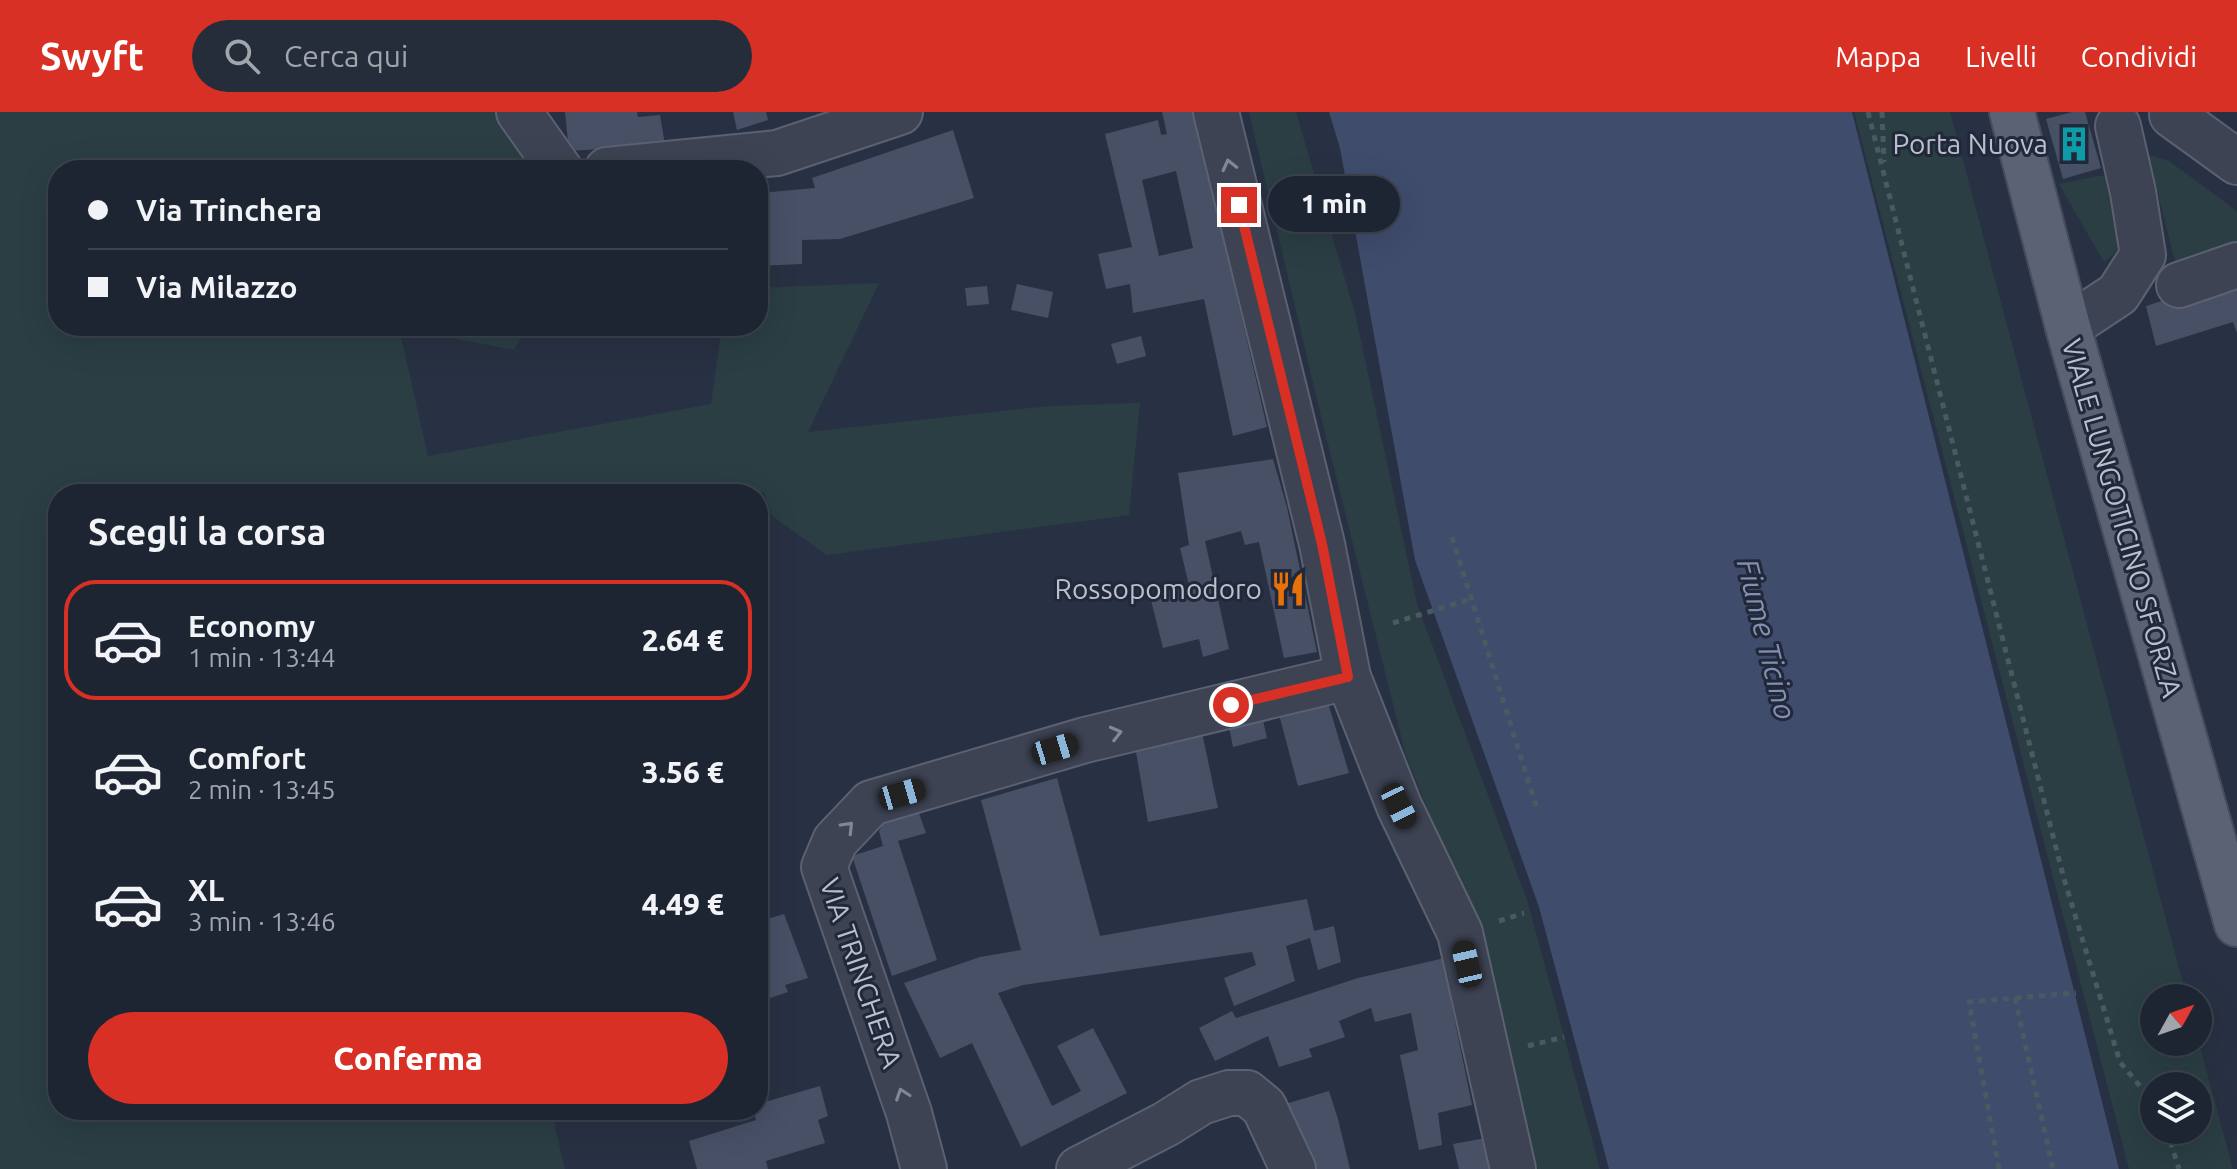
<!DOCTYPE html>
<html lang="it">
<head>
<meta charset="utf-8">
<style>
  :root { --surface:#1e2532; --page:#262d3a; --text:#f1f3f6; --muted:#a1a5ac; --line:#3c424d; --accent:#d93025 }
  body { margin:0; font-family:Ubuntu,sans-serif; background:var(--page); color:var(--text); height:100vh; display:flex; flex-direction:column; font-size:30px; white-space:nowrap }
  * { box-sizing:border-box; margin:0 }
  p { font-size:26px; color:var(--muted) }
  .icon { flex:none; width:44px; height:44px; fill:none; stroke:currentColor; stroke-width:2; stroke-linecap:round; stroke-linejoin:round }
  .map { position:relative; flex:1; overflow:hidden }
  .sheet { position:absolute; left:48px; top:372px; width:720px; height:636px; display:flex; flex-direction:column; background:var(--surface); border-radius:32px; box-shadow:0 8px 32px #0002,0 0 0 2px var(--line) }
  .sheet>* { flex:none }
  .top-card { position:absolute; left:48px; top:48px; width:720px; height:176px; border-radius:32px; box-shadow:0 8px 32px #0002,0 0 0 2px var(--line); display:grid; align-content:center; height:176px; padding:0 40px; background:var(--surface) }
  .needle { width:52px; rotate:50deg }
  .controls { position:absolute; left:2140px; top:872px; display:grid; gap:16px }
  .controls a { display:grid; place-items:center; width:72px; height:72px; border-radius:50%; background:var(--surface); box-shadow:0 8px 32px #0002,0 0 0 2px var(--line); font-size:40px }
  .end { position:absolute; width:36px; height:36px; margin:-18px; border:10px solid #d93025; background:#fff; box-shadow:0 0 0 4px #fff }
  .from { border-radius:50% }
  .bubble { position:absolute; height:56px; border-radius:28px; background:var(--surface); box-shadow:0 8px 32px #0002,0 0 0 2px var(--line); font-size:26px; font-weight:800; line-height:56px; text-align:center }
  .car { position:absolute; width:24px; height:48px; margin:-24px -12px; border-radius:10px; box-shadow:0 0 6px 2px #0007; background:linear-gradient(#222 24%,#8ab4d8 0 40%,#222 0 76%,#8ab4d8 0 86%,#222 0) }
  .top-card b { display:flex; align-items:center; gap:28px; height:76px; font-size:30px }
  .top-card b+b { border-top:2px solid var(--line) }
  .top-card i { width:20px; height:20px; background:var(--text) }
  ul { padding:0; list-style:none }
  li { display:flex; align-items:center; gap:24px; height:120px; margin:0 16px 12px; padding:0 24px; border:4px solid transparent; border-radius:32px }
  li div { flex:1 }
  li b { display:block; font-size:30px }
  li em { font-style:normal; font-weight:800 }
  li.current { border-color:var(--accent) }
  li>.icon { width:72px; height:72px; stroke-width:1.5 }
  h2 { padding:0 40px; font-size:36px; line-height:96px }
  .action { display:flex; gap:16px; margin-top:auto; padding:16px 40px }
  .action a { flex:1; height:92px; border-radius:48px; background:var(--accent); color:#fff; font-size:32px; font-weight:800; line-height:92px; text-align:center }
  header { display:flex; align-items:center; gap:48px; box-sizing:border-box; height:112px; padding:0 40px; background:var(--accent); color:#fff }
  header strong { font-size:38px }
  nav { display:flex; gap:44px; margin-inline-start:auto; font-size:28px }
  .search { width:560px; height:72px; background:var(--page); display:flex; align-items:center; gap:20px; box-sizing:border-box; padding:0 28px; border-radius:44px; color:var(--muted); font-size:30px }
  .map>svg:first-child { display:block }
  .green { fill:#2a3e44; fill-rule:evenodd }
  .water { fill:#3f4c6c }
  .building { fill:#475065; fill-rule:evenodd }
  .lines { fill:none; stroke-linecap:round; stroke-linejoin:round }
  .minor-casing { stroke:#5b6170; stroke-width:48 }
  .major-casing { stroke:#464c5c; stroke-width:48 }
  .path { stroke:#495b61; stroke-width:5; stroke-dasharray:6 6; stroke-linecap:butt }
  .minor { stroke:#3d4353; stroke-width:44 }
  .major { stroke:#5b6273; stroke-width:44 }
  .oneway { stroke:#828796 }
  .route { stroke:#d93025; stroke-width:10 }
  .labels { text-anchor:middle; stroke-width:6; stroke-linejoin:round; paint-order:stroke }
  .poi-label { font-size:28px; fill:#babfcd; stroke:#212839; text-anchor:end }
  .street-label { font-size:28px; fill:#babfcd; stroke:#212839 }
  .water-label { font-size:30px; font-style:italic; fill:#8291b2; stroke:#212839 }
</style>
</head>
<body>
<header>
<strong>Swyft</strong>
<div class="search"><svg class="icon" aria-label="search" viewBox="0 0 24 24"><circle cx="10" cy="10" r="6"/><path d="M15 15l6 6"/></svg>Cerca qui</div>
<nav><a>Mappa</a><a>Livelli</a><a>Condividi</a></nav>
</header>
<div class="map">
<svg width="2237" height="1057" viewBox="0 0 2237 1057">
  <rect width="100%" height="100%" fill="#283143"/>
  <g class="green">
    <path d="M0 0H526L519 58H58V214H527L514 238 399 216 428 344 711 292 722 214H758V176L879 171 808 320 1049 294 1140 291 1129 403 827 443 772 404 764 380 757 382H58V998H551L565 1057H0Z"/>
    <path d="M1249 0H1296L1356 205 1417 492 1528 791 1600 1057H1538L1480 827 1406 644 1319 296Z"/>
    <path d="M1854 0H1950L2187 886H2154V930H2198V927L2233 1057H2129ZM2198 974V1018H2154V974Z"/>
    <path d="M2148 43 2169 49 2237 99V129L2175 149Z"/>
    <path d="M2098 64H2106L2123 127 2114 142 2104 150 2059 72Z"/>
  </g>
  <path class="water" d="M1329 0H1852L2119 1057H1609L1539 795 1415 448 1340 36Z"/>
  <g class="building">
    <path d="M565 0H637L638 5 660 3 665 33 569 39Z"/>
    <path d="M733 0H766L768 8 737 18Z"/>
    <path d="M1162 0H1194L1267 315 1233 324 1204 187 1133 201 1130 172 1106 177 1098 142 1132 135 1105 22 1158 8 1161 23 1167 22ZM1176 59 1193 136 1159 144 1142 68Z"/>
    <path d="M2072 0H2085L2101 56 2063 67 2046 7Z"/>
    <path d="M953 18 974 86 840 127 802 128V152L758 154V81L815 76 812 66Z"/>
    <path d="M2237 165V221L2233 210 2156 234 2146 194Z"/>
    <path d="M1017 172 1053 180 1048 206 1011 198Z"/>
    <path d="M987 174 989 192 967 194 965 176Z"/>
    <path d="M1141 224 1146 244 1117 252 1111 232Z"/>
    <path d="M1273 347 1287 395 1317 540 1284 546 1259 430 1245 433 1241 419 1205 429 1229 537 1203 545 1199 527 1163 536 1150 484 1189 473 1180 436 1189 433 1178 361Z"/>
    <path d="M758 436 768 463 758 467Z"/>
    <path d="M758 467 770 500 758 505Z"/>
    <path d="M1326 584 1349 661 1298 674 1277 595Z"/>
    <path d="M1261 599 1267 626 1233 635 1227 605Z"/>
    <path d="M1200 611 1218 696 1148 710 1136 640 1151 637 1149 622Z"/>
    <path d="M1057 666 1100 824 1307 787 1314 819 1334 814 1341 850 1318 858 1310 826 1286 834 1295 869 1234 894 1224 866 1256 853 1252 840 1023 873 998 881 1052 994 1081 979 1057 934 1093 916 1127 981 1021 1035 972 931 940 946 904 871 980 845 1021 838 981 688Z"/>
    <path d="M915 690 926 721 898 729 937 848 892 864 852 744 883 734 879 719 892 696Z"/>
    <path d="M784 802 808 866 785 873 788 880 758 890V824L763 822 760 809Z"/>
    <path d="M1449 845 1459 887 1451 890 1472 993 1438 1001 1442 1033 1419 1038 1400 943 1418 938 1411 901 1375 910 1371 896 1339 909 1345 925 1309 937 1312 945 1279 955 1268 924 1215 949 1199 916 1232 899 1236 906 1358 866Z"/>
    <path d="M820 974 828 1004 818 1008 825 1031 766 1049 768 1057H697L689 1029 756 1008 753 998H758V992Z"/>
    <path d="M1329 979 1338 1007 1350 1057H1314L1282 993Z"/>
    <path d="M1491 1025 1497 1057H1459L1453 1032Z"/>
  </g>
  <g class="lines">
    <g class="minor-casing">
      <g id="minor">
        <path d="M519 0 560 58"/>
        <path d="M1216 0 1322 432 1348 565 1399 694 1460 821 1513 1057"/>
        <path d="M2172 3 2237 50"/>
        <path d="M607 58 777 41 900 0"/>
        <path d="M2179 173 2237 153"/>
        <path d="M2068 215 2118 182 2143 143 2133 80 2118 14"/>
        <path d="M924 1057 909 1001 824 755 835 729 871 691 1085 628 1348 565"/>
        <path d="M1079 1057 1166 1012 1201 990 1229 981H1247L1264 995 1293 1057"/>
      </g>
    </g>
    <g class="major-casing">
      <path id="major" d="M2012 0 2068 215 2237 812"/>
    </g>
    <g class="path">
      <path d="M1868 0 2064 767 2120 950 2154 991"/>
      <path d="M1882 0 1884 50"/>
      <path d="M1452 425 1538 700"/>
      <path d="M1393 511 1471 487"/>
      <path d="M1499 809 1524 801"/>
      <path d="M2015 886 2053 1057"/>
      <path d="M1528 934 1564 925"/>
      <path d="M2167 1018 2179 1057"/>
      <path d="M1999 1057 1969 890 2076 881"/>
    </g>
    <use href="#minor" class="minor"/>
    <use href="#major" class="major"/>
  </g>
  <defs><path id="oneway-chevron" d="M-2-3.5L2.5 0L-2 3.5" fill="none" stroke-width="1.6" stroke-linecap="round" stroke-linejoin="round" transform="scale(2)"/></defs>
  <g class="oneway">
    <use href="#oneway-chevron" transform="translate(1229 53) rotate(-104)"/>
    <use href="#oneway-chevron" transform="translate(1116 621) rotate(-14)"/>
    <use href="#oneway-chevron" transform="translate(848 715) rotate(-46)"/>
    <use href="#oneway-chevron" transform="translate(902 982) rotate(-109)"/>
  </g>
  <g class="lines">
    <path class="route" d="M1231 593 1348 565 1322 432 1239 93"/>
  </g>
  <defs>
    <g id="building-bare" transform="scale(2.76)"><path d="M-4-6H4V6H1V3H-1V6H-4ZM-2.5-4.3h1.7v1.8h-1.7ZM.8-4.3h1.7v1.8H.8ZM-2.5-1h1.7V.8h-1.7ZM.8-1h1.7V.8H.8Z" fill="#0f9aa8" stroke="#212839" stroke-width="2.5" paint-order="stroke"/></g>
    <g id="restaurant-bare" transform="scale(2.76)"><path d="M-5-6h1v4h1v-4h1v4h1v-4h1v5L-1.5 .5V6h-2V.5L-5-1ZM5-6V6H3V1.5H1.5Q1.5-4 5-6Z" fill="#e8710a" stroke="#212839" stroke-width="2.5" paint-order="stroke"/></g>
  </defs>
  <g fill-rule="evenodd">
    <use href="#building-bare" x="2074" y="32"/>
    <use href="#restaurant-bare" x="1288" y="477"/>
  </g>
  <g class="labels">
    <g class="poi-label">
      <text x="2048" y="42">Porta Nuova</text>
      <text x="1262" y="487">Rossopomodoro</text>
    </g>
    <g class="street-label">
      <text transform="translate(2122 406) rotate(74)" y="10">VIALE LUNGOTICINO SFORZA</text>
      <text transform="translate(861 861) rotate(71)" y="10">VIA TRINCHERA</text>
    </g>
    <g class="water-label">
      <text transform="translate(1766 527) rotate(76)" y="10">Fiume Ticino</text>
    </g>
  </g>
</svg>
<div class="controls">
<a><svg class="needle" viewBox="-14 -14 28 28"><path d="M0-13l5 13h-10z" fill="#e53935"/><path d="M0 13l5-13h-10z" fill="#a1a5ac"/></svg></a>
<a><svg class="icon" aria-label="layers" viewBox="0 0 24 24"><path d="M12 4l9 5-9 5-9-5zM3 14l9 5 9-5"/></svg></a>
</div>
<i class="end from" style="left:1231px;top:593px"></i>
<i class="end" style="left:1239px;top:93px"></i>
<div class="bubble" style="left:1268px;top:64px;width:132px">1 min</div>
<i class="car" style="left:1055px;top:637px;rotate:73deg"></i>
<i class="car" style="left:902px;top:682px;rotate:74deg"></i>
<i class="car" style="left:1399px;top:694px;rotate:154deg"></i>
<i class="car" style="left:1467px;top:852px;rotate:347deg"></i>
<div class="top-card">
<b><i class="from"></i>Via Trinchera</b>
<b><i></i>Via Milazzo</b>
</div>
<section class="sheet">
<h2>Scegli la corsa</h2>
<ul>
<li class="current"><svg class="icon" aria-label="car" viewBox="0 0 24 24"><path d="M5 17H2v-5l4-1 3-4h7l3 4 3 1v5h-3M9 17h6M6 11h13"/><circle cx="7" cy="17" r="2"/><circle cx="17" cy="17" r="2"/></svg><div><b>Economy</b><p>1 min · 13:44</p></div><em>2.64 €</em></li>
<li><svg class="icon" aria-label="car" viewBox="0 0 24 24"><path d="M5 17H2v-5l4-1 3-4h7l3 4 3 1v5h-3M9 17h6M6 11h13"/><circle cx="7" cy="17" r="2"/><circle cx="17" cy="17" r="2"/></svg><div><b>Comfort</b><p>2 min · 13:45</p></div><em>3.56 €</em></li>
<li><svg class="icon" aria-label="car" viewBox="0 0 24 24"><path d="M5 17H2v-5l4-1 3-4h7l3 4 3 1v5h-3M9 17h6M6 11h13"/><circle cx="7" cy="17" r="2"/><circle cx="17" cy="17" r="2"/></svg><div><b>XL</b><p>3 min · 13:46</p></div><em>4.49 €</em></li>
</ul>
<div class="action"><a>Conferma</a></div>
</section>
</div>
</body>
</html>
